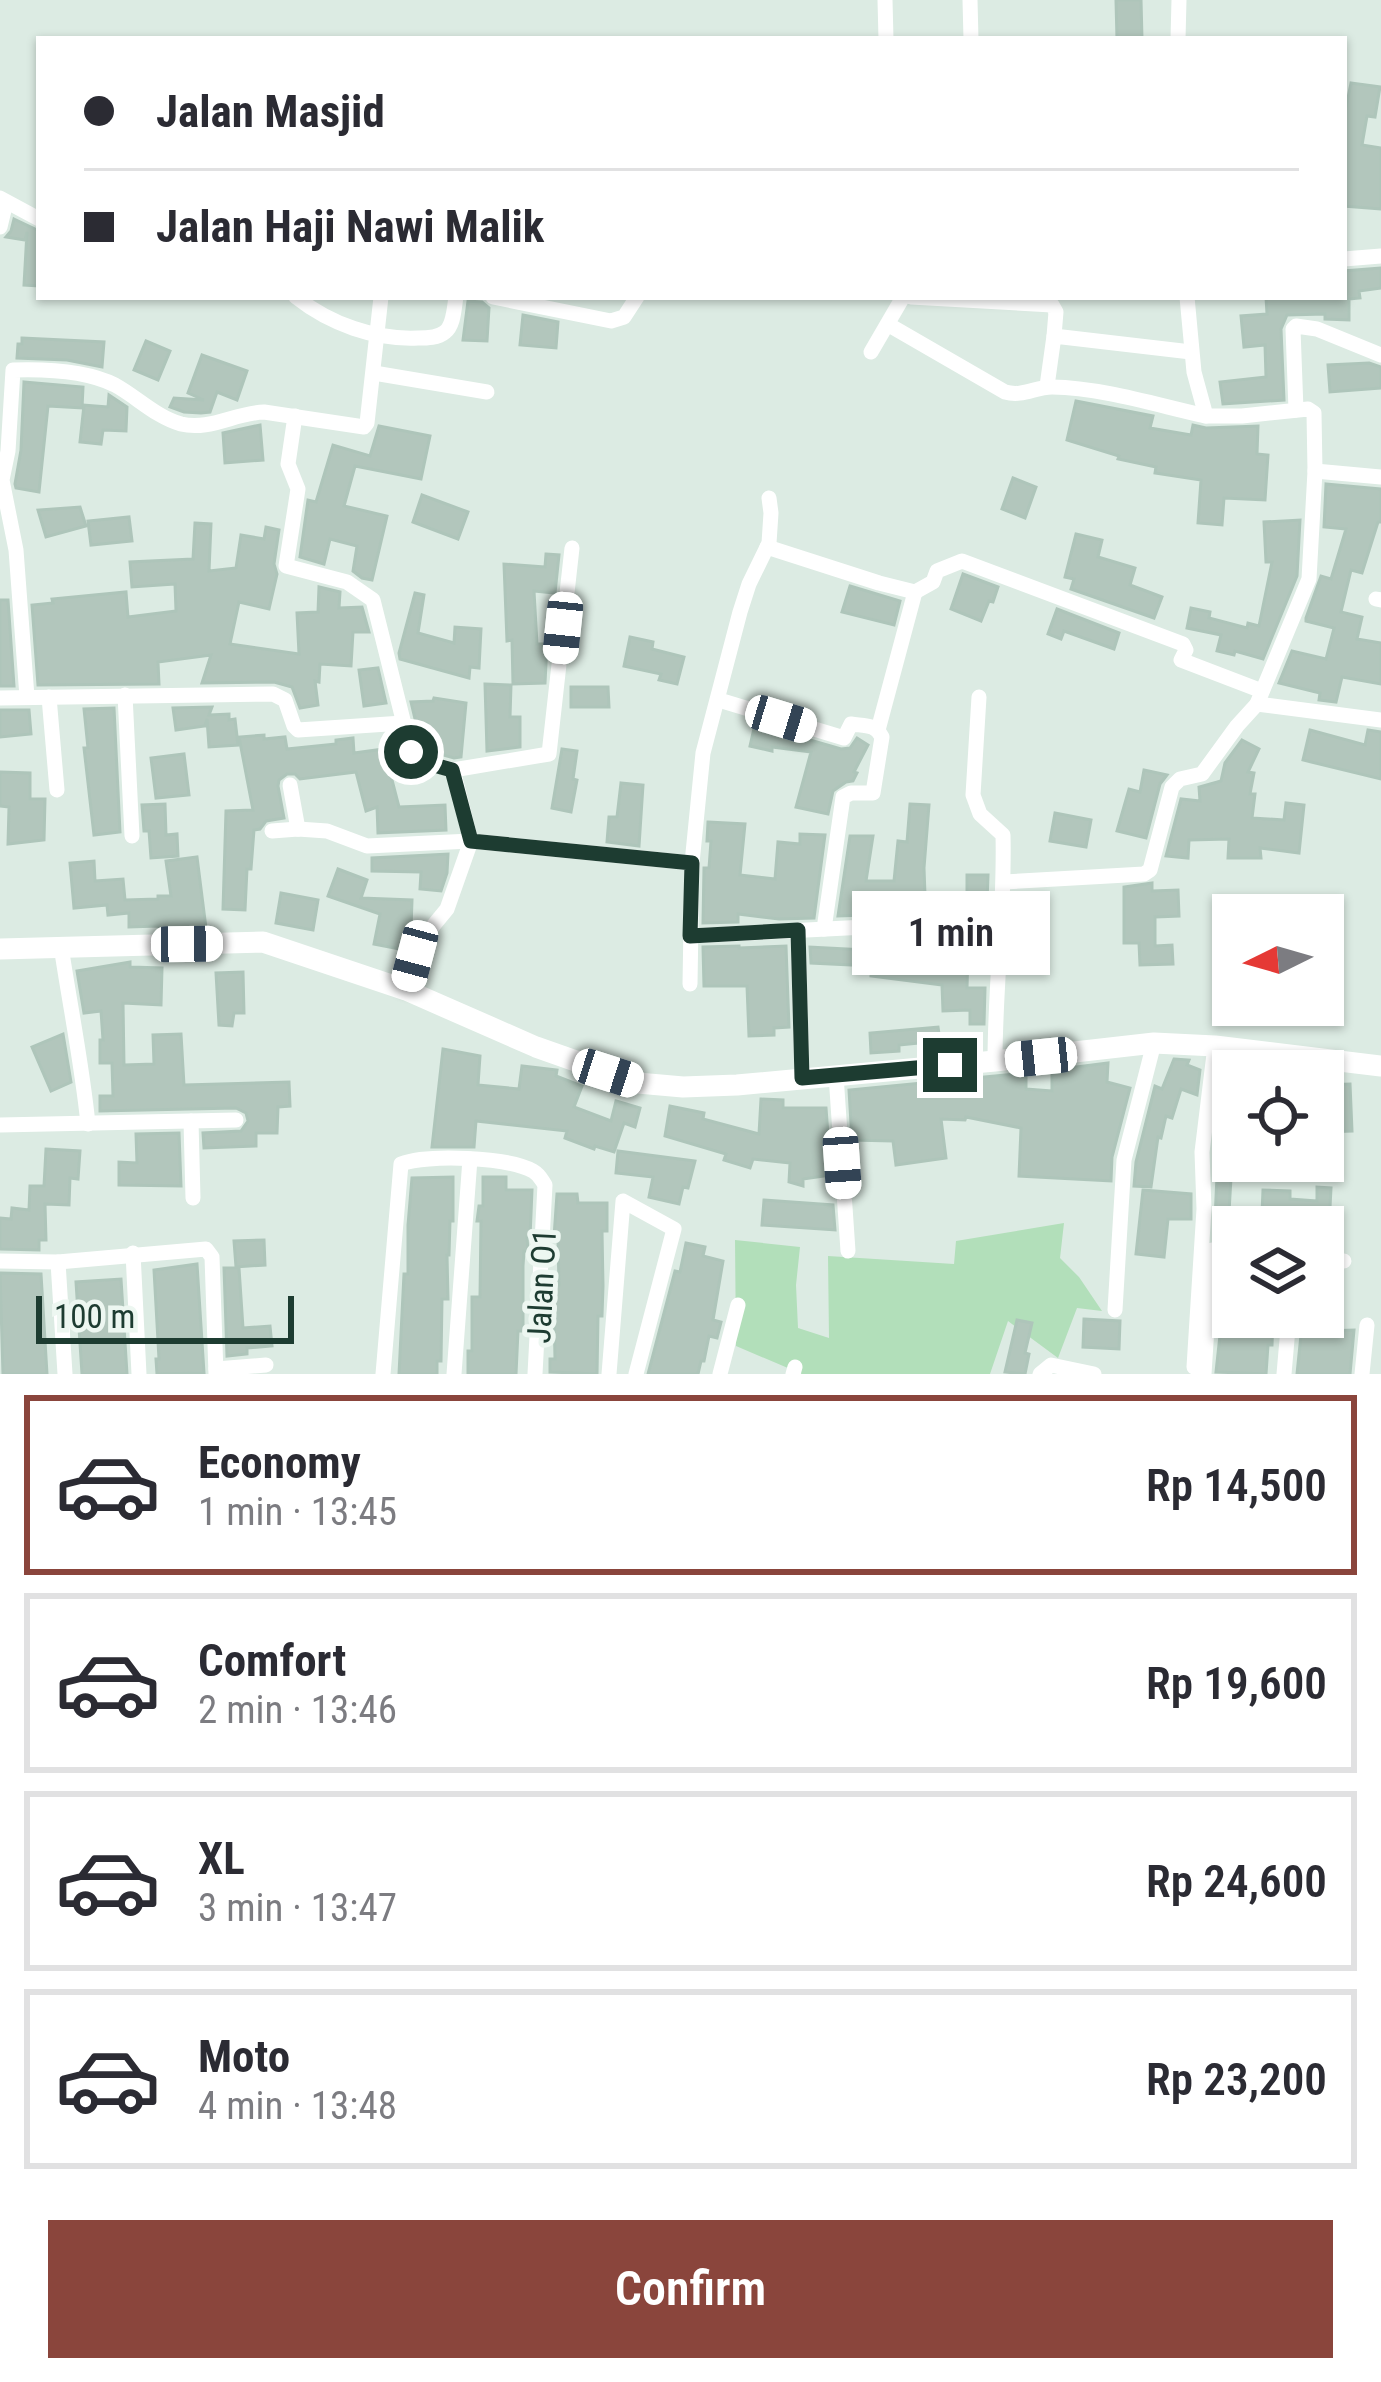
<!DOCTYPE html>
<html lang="en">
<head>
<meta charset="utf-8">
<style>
  :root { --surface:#fff; --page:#f2f2f3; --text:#2b2b33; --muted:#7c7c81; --line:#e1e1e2; --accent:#8a453c }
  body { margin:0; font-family:"Roboto Condensed",sans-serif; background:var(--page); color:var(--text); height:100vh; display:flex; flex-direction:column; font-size:45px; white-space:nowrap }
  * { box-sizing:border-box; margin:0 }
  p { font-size:39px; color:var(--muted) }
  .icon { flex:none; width:66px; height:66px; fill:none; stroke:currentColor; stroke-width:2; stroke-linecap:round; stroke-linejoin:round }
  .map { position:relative; height:1374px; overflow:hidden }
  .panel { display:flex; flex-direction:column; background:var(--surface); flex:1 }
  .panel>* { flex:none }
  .banner { position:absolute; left:36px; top:36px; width:1311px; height:264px; border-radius:0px; box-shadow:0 3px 9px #0004; display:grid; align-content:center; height:264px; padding:0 48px; background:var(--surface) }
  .needle { width:78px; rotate:265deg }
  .controls { position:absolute; left:1212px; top:894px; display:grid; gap:24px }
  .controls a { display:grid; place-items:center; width:132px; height:132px; border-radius:0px; background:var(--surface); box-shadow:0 3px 9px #0004; font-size:60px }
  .scale { position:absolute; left:36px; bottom:30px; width:258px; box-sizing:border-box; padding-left:12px; border:6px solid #1d3c31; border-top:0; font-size:33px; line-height:42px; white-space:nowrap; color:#1d3c31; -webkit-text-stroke:9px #edf7f1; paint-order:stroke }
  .end { position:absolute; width:54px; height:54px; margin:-27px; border:15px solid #1d3c31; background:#fff; box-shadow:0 0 0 6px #fff }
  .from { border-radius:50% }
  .bubble { position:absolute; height:84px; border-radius:0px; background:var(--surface); box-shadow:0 3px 9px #0004; font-size:39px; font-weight:600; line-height:84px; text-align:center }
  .car { position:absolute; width:36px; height:72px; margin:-36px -18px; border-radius:15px; box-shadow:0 0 9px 3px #0007; background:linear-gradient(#fff 24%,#345 0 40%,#fff 0 76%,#345 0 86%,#fff 0) }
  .banner b { display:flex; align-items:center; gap:42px; height:114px; font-size:45px }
  .banner b+b { border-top:3px solid var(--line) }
  .banner i { width:30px; height:30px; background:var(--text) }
  ul { padding:21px 0 0; list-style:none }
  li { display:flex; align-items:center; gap:36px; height:180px; margin:0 24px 18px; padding:0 24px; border:6px solid var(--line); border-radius:0px }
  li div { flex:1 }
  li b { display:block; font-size:45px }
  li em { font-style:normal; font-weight:600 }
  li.current { border-color:var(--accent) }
  li>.icon { width:108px; height:108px; stroke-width:1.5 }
  .action { display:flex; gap:24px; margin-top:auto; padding:24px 48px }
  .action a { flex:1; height:138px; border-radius:0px; background:var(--accent); color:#fff; font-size:48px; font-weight:600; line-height:138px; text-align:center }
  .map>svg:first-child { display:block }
  .green { fill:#b2dfba }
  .building { fill:#b2c6bc; stroke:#aec5ba; stroke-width:3 }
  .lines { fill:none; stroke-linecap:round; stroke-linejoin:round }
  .minor { stroke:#fff; stroke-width:15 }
  .secondary { stroke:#fff; stroke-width:21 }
  .route { stroke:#1d3c31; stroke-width:15 }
  .labels { text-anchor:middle; stroke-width:10; stroke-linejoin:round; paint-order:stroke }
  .street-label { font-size:33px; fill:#1d3c31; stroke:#edf7f1 }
</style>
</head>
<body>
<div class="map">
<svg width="1381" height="1374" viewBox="0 0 1381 1374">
  <rect width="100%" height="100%" fill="#dcebe3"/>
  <path class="green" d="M1064 1223 1060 1258 1079 1277 1102 1311 1077 1308 1058 1358 1008 1321 990 1374H802L736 1346 735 1240 800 1247 796 1285 798 1328 829 1338 828 1256 954 1264 956 1241Z"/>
  <g class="building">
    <path d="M1116 0H1141L1142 39H1117Z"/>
    <path d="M1351 83 1380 87 1375 117 1367 116 1362 145 1381 148V209L1344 206V118Z"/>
    <path d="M14 219 39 231V286L24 285 27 232 25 240 6 237 11 231Z"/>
    <path d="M1381 268V288L1359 291 1360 298 1349 299V320L1325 319V314L1287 315 1281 329 1284 400 1223 404 1220 382 1266 377 1265 345 1244 347 1241 316 1267 314 1266 297H1345L1344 271Z"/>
    <path d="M468 301 482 302 489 308 487 341 463 340Z"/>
    <path d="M523 315 558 322 556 348 520 345Z"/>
    <path d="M22 338 104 342 102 367 67 360 17 358 18 344H22Z"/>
    <path d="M146 341 170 351 158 380 134 370Z"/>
    <path d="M202 355 247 371 237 400 217 392 210 412 201 413 184 412 170 407 174 398 204 400 188 393Z"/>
    <path d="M1369 363 1381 367V388L1330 392 1328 365Z"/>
    <path d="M24 382 83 387 82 408 48 406 39 492 16 488 15 484 21 450Z"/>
    <path d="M109 395 127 407 126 431 103 430 101 444 80 442 84 405 108 407Z"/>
    <path d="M1076 401 1153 416 1150 428 1191 435 1193 425 1206 428 1258 426 1257 454 1268 455 1265 500 1224 498 1222 525 1198 523 1201 480 1155 473 1156 467 1118 459 1119 456 1067 440Z"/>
    <path d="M260 425 263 460 225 463 223 433Z"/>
    <path d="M379 426 430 436 421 479 355 466 344 506 387 516 372 580 362 578 353 571 357 546 330 539 324 564 300 557 308 500 316 502 333 445 370 456Z"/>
    <path d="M1013 478 1036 487 1025 518 1002 509Z"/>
    <path d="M1326 484 1381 489V522H1378L1362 573 1351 570 1341 612 1362 617 1357 639 1381 643V684L1342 677 1336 702 1319 700 1320 693 1279 683 1292 651 1326 659 1334 628 1306 621V618L1321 576 1331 579 1346 529 1324 527Z"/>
    <path d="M422 495 468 512 458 539 413 522Z"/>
    <path d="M80 507 86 526 46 537 38 510Z"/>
    <path d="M129 517 132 541 91 545 88 521Z"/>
    <path d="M1300 520 1297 576 1263 659 1235 651 1234 655 1217 651 1221 635 1187 628 1191 608 1210 612 1209 618 1247 628 1248 623 1259 626 1272 562H1266L1264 522Z"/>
    <path d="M195 523 211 524 209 571 236 568 241 535 264 539 266 527 279 530 274 564 277 574 269 609 239 602 230 644 299 654 297 613 318 612 319 587 340 592 339 608 362 607 369 632H353L351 666 320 664 319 682 315 681 318 705 300 708 292 687 274 682 202 683 211 655 158 662 159 684 38 685 32 605 53 603 52 599 126 592 128 617 176 611 175 584 132 587 130 562 193 559Z"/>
    <path d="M1076 534 1102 540 1098 557 1135 568 1130 585 1162 597 1154 618 1071 589 1074 579 1065 577Z"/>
    <path d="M546 554 559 555 555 593 534 591 537 644H547L545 683 513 684 512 640 507 641 504 564 545 567Z"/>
    <path d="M963 574 998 587 993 602 989 601 981 621 951 609Z"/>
    <path d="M850 586 900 601 894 625 842 612Z"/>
    <path d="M415 593 424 595 418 633 454 643 455 627 481 629 479 668 470 667 469 678 400 659 399 653Z"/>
    <path d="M0 600H8L14 686H0Z"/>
    <path d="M1057 609 1119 633 1114 649 1064 631 1061 639 1048 634Z"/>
    <path d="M630 637 653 642 652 649 684 657 677 684 659 680 661 674 624 666Z"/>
    <path d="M378 668 386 703 364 706 359 670Z"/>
    <path d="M485 684 511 685 510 717H520V747L487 751Z"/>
    <path d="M571 687H608L609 707H571Z"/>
    <path d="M434 698 466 703 461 757 454 758 425 750 427 723H416L411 702 433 701Z"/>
    <path d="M212 707 209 715 229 714V720L235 719 238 745 209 747 207 719 205 726 176 730 173 708Z"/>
    <path d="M114 708 120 832 94 835 84 748H88L84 709Z"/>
    <path d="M0 710H29L31 734 0 737Z"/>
    <path d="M755 724 841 749 850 748 857 738 868 745 854 772 857 773 853 781 846 782 833 791 828 814 796 807 811 752 772 747V751L750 746Z"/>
    <path d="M1310 730 1365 745 1368 730 1381 732V779L1303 760Z"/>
    <path d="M264 735V739L285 737 287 749 336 744V740L353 738 354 753 384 749 399 807 445 805 446 830 378 833 377 807 366 811 356 772 300 779 295 774H287L279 780 278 786 284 818 266 821 260 829 254 830 251 869H247L245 910 223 909 226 811 253 810 239 737Z"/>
    <path d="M1242 740 1259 749 1248 772 1254 773 1250 794H1255L1252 818 1284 820 1286 803 1304 805 1299 853 1260 848 1261 858H1228L1229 839 1189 840 1188 858 1166 856 1181 799 1200 801 1199 787 1221 781 1225 763Z"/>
    <path d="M562 749 577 751 573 779 577 780 571 812 552 808Z"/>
    <path d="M184 754 189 795 156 798 151 758Z"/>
    <path d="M1144 770 1167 775 1160 784 1146 838 1117 831 1129 789 1140 792Z"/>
    <path d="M0 772 30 773V799H45L44 840 8 844 9 807 0 806Z"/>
    <path d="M621 783 643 785 639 846 607 842 609 817H617Z"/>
    <path d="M165 804 166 835 177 834 178 856 151 858 149 831H144L142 805Z"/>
    <path d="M910 804 929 805 924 868 925 895 967 899V875H988L987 902H975V930L927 927 928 915H897V922L868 915 838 916 850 836H873L866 881H894L898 841 907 842Z"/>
    <path d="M1055 813 1091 820 1086 847 1050 841Z"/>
    <path d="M708 822 745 824 740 875 775 879 778 842 800 844V834L825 835 814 918 779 919 738 914V922L703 923 704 868H709L711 841H707Z"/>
    <path d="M448 854 447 873 441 891 420 889 421 872 372 871V858Z"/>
    <path d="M197 857 206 928 159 930V926L129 927V913L108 915 107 905 74 908 70 863 94 861 95 881 123 879 125 900 158 899V896H171L166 861Z"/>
    <path d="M338 869 367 880 361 898 412 900 411 930H414L405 950 374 944 380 914 328 896Z"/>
    <path d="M1152 883V891L1178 890 1179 916 1155 917V946L1172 945 1173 964 1140 965 1139 943H1124V887Z"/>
    <path d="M281 893 318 900 313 930 276 923Z"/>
    <path d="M889 944 915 950 968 953 967 988H985L984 1024H970V1010L943 1011 942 985 871 976 872 966 811 963 810 947 885 951Z"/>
    <path d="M739 946V948L786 946 789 1027 774 1028V1035L749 1036 747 986H704L703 947Z"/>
    <path d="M130 962V967L162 968 161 1005 123 1003 124 1065 154 1064 153 1035 181 1034 184 1085 289 1082 290 1106 278 1107 277 1133H256V1146L204 1148 203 1133 241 1131 248 1121 246 1113 236 1108 100 1111V1096H113L112 1063H100V1040H103L101 1011 84 1013 77 971Z"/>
    <path d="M243 972 244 1013H234L232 1026 219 1025 216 973Z"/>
    <path d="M938 1027 940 1041 899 1045V1051L871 1053 870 1033Z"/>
    <path d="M63 1034 71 1082 51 1091 32 1047Z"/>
    <path d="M443 1049 480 1056 478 1085 519 1089 522 1066 557 1070 556 1076 582 1086 574 1107 611 1121 616 1101 640 1108 635 1127 624 1123 614 1152 595 1146 594 1149 565 1138 567 1131 476 1121 474 1147H432Z"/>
    <path d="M1174 1059 1189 1060 1187 1065 1200 1070 1197 1095 1181 1089 1172 1118 1166 1116 1161 1138 1158 1137 1151 1187 1134 1186 1136 1162 1155 1086 1162 1089Z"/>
    <path d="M1108 1063 1107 1082 1130 1088 1112 1157 1111 1181 1019 1176 1021 1128 966 1117 965 1120 941 1119 946 1158 896 1165 893 1141 852 1140 849 1090 1026 1073V1089L1052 1091V1070Z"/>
    <path d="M1350 1084 1352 1131 1323 1132V1085Z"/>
    <path d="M761 1099 783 1100V1108H826L831 1175 803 1179V1186L789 1182 790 1163 753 1159 750 1168 724 1160 726 1154 665 1136 670 1106 704 1113 703 1119 759 1134Z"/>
    <path d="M179 1133 181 1186 119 1185V1162L137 1163 136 1134Z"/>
    <path d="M46 1149 80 1151 78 1179 70 1178 69 1205 45 1204 46 1240H39V1250L0 1249V1218L11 1219 12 1208 29 1210 30 1186H44Z"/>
    <path d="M618 1151 695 1161 688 1188 683 1187 679 1204 649 1197 653 1177 616 1173Z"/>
    <path d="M1218 1153 1233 1154V1161H1246L1244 1179 1231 1178 1229 1212 1262 1213 1263 1190 1290 1191V1199L1317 1201V1187L1331 1188 1329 1227H1222V1220H1215Z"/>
    <path d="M453 1177V1221H450L449 1255H447L448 1299H442L441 1361H437V1374H399L404 1274H408V1225L412 1178Z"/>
    <path d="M483 1177H506V1190H532L530 1237H527L528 1251H524L523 1266V1331H518L516 1374H468V1351H472V1297H480L481 1221H477L479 1206H483Z"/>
    <path d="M1143 1190 1191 1194V1219H1168L1164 1257 1136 1254Z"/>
    <path d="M557 1194H577L578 1203H607V1231H602L603 1286 602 1316H598L597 1374 550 1372V1359H555L554 1310 556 1285H559L558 1239 554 1237Z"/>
    <path d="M764 1200 833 1205 835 1230 762 1225Z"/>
    <path d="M264 1240 265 1265 236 1267 234 1241Z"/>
    <path d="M686 1243 705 1247 703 1256 723 1261 713 1320 721 1322 717 1338 709 1336 704 1361H701L698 1374H648L675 1271 680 1272Z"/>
    <path d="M197 1264 204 1373 157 1374 156 1359H159L154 1270Z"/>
    <path d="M224 1268H239L243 1328 270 1326 272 1346 247 1348V1354L227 1356Z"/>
    <path d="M0 1273 41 1274 47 1374H3Z"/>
    <path d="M121 1279 127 1374H82L76 1282Z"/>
    <path d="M1222 1317H1273L1272 1345H1268L1266 1374 1216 1372Z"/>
    <path d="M1084 1319 1120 1321 1119 1349 1083 1347Z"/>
    <path d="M1306 1319H1324V1331L1354 1330 1350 1374H1297L1301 1335H1305Z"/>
    <path d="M1017 1320 1032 1323 1025 1353 1029 1354 1025 1374 1005 1372Z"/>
  </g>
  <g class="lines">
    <g class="minor">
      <path d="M885 0 886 39"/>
      <path d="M970 0 971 39"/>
      <path d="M1178 39 1179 0"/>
      <path d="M0 198 39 219"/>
      <path d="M0 227 6 202"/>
      <path d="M1344 259 1381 256"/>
      <path d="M296 297C330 324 375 340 418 338 427 338 438 338 445 332 454 325 454 308 456 297"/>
      <path d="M493 297 611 321 624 317 637 297"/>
      <path d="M911 297 1052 305 1056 312 1054 336"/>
      <path d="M889 325 1005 392C1023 397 1035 387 1052 387 1103 388 1156 405 1206 416"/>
      <path d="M871 352 903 297"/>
      <path d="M374 373 487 392"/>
      <path d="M1047 386 1054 336 1191 352"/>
      <path d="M1296 410 1293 329 1296 326 1317 329 1381 355"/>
      <path d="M295 416 288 464 298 489 286 566 347 582 373 600 411 752 417 760 453 770 471 841 447 909 419 943 406 990"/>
      <path d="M1315 471 1381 477"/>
      <path d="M767 547 879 583 915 592 933 582 937 571 962 561 1183 644 1186 650 1181 660 1262 691"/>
      <path d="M1376 599 1381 600"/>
      <path d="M125 695 132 836"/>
      <path d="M27 697 16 550 2 480 8 451 13 370C44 369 87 371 115 385 137 397 156 417 181 424 209 431 235 413 264 412L364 427 367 423 381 297"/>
      <path d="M49 697 57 790"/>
      <path d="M979 697 973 795 980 814 1003 835C1005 910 995 986 995 1061"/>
      <path d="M0 698 273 694 285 700 294 726 298 730 403 723"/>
      <path d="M719 700 844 738 851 724C865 726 876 724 882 737L873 793H851L843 797 824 929"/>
      <path d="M1257 704 1381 720"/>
      <path d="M878 730 915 592"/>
      <path d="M453 770 549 754 572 548"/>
      <path d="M290 785 298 829"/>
      <path d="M272 831 298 829 327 831 367 846 471 841 692 863"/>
      <path d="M1004 882 1144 874 1150 870 1172 787 1180 779 1202 774 1237 726 1257 704 1309 579 1315 471 1314 413 1308 409 1242 416H1206L1194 372 1187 297"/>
      <path d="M798 930 802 1078"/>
      <path d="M690 936 866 927 916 938 999 943"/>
      <path d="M61 946C70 1006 82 1064 88 1124"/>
      <path d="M690 984 692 863 703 753 740 612 749 584 769 543 771 513 769 498"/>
      <path d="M836 1075 848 1251"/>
      <path d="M191 1121 193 1198"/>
      <path d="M0 1125 236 1120"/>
      <path d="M133 1253 139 1374"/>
      <path d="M1323 1260 1344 1261"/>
      <path d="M0 1261 58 1262 206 1249 212 1257 216 1374"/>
      <path d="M58 1262 65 1374"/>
      <path d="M1115 1310 1124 1160 1154 1043"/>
      <path d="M1194 1367 1204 1209 1202 1152 1215 1046"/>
      <path d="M216 1369 266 1365"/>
      <path d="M383 1374 401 1164C427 1154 508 1157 533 1171 540 1175 541 1179 545 1185L535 1374"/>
      <path d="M454 1374 470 1159"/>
      <path d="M609 1374 623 1201 674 1229 636 1374"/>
      <path d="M720 1374 738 1305"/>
      <path d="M793 1374 795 1367"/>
      <path d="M1040 1374 1051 1365 1094 1374"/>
      <path d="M1204 1374 1212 1250"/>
      <path d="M1284 1374 1289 1317"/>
      <path d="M1362 1374 1367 1325"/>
    </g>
    <path class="secondary" d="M0 949 263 942 406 990 536 1047 638 1083 683 1087 737 1085 995 1061 1154 1043 1215 1046 1381 1066"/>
  </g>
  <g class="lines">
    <path class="route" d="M411 752 416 760 452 770 471 841 692 863 690 936 798 930 802 1078 950 1065"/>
  </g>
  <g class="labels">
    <g class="street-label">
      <text transform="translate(541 1286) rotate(-87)" y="12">Jalan O1</text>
    </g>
  </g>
</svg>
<div class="controls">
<a><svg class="needle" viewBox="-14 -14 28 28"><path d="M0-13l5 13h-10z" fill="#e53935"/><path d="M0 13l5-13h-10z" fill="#7c7c81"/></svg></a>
<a><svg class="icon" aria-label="locate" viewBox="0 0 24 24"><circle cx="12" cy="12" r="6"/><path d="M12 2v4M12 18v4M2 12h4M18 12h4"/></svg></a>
<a><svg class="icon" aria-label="layers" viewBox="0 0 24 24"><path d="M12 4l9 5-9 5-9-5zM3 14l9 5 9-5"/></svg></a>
</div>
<div class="scale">100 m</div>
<i class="end from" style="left:411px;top:752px"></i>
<i class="end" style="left:950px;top:1065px"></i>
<div class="bubble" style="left:852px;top:891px;width:198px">1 min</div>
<i class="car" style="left:563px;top:628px;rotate:186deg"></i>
<i class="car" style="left:781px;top:719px;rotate:107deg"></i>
<i class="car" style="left:187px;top:944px;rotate:89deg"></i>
<i class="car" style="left:415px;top:956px;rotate:195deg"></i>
<i class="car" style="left:1041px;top:1057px;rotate:264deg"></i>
<i class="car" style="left:608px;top:1073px;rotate:108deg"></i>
<i class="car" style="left:842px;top:1163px;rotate:176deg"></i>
<div class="banner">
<b><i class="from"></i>Jalan Masjid</b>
<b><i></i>Jalan Haji Nawi Malik</b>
</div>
</div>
<section class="panel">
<ul>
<li class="current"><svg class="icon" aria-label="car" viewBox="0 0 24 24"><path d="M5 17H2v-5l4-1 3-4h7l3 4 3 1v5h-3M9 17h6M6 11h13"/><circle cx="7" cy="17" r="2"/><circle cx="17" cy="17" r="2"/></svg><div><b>Economy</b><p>1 min · 13:45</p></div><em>Rp 14,500</em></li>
<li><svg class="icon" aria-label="car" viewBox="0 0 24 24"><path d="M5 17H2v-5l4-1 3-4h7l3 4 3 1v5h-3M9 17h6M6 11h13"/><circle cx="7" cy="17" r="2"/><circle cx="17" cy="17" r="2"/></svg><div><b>Comfort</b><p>2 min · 13:46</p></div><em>Rp 19,600</em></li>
<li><svg class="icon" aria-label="car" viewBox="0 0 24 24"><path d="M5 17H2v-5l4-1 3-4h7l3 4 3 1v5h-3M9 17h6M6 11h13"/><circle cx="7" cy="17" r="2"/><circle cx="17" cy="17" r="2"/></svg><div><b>XL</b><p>3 min · 13:47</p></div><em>Rp 24,600</em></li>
<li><svg class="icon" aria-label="car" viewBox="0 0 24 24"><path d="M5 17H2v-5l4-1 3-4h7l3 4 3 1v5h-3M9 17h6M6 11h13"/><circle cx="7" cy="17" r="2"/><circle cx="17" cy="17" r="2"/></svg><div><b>Moto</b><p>4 min · 13:48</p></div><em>Rp 23,200</em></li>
</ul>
<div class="action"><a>Confirm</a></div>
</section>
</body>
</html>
